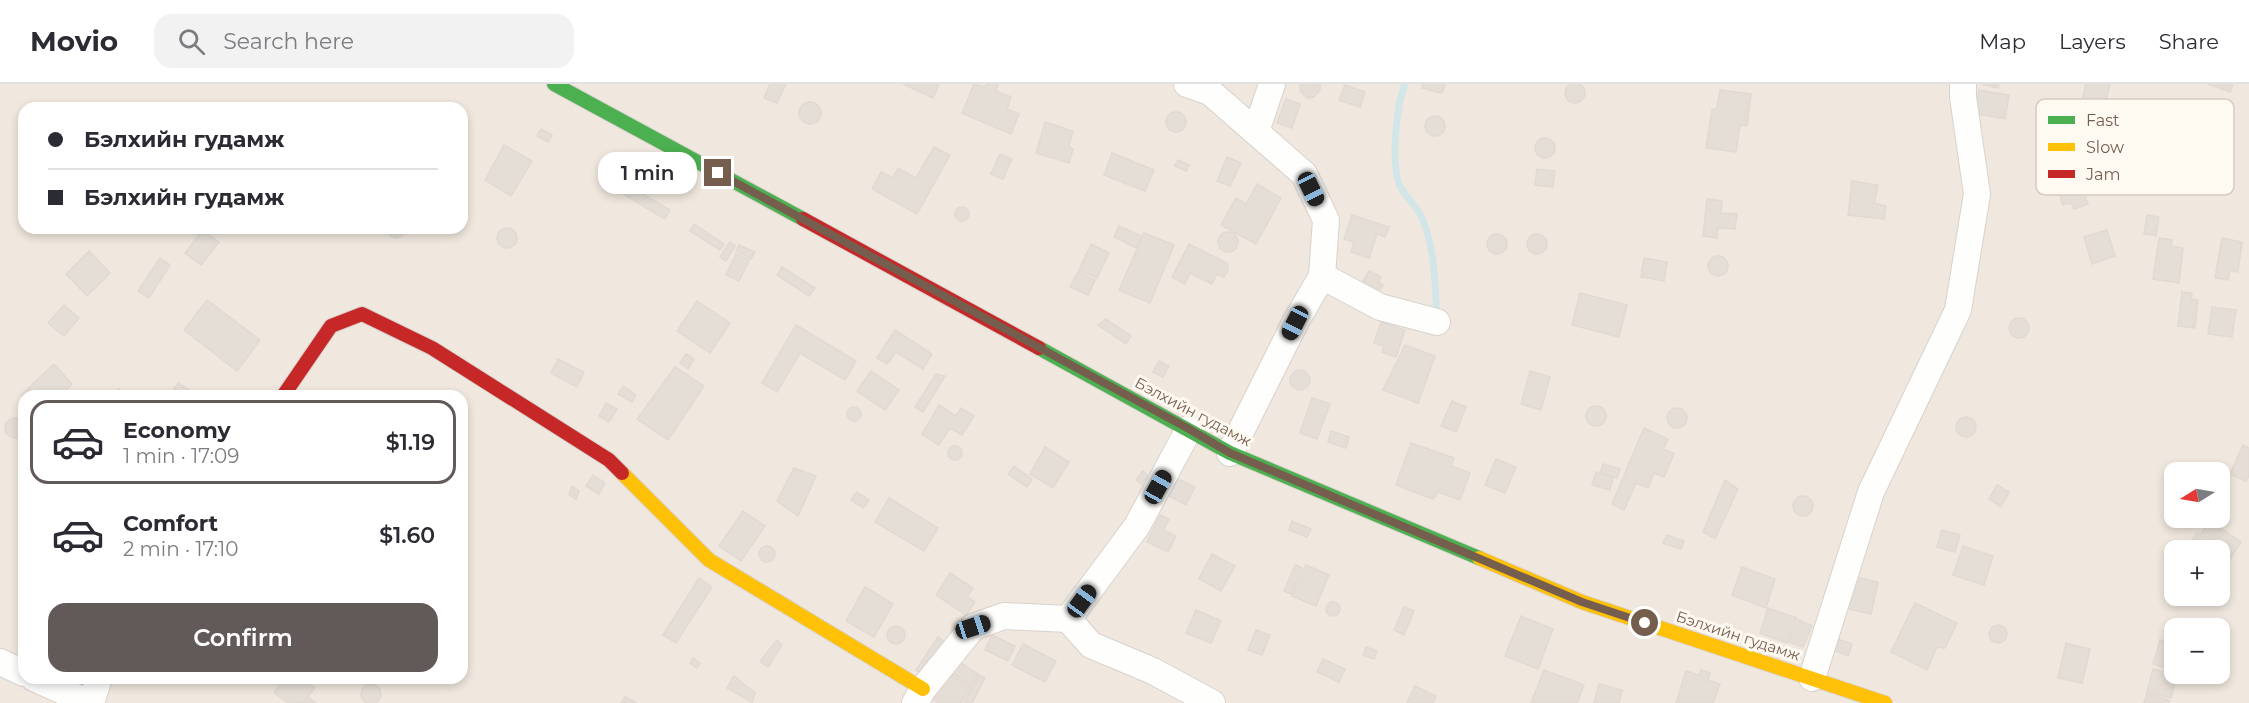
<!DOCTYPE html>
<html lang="en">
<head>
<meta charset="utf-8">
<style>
  :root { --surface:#fff; --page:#f2f2f3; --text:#2b2b33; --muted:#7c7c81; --line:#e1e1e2; --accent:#615a59 }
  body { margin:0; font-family:Montserrat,sans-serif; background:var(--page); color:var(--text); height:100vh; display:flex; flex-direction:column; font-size:22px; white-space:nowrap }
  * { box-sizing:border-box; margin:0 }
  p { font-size:20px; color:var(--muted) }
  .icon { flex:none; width:33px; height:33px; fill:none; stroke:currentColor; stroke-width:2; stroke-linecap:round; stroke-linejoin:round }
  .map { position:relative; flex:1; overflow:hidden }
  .sheet { position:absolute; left:18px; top:306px; width:450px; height:294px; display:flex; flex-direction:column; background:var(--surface); border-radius:18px; box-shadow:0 3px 9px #0003 }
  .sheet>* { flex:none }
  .top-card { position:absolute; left:18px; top:18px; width:450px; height:132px; border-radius:18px; box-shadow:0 3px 9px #0003; display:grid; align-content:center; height:132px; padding:0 30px; background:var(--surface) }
  .needle { width:39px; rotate:259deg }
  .fabs { position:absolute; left:2164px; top:378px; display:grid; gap:12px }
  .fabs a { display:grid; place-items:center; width:66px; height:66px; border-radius:12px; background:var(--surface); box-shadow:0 3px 9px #0003; font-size:30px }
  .end { position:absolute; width:27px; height:27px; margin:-14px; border:8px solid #765e4f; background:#fff; box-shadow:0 0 0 3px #fff }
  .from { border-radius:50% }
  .bubble { position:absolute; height:42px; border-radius:18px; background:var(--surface); box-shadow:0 3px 9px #0003; font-size:20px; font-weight:600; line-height:42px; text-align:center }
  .car { position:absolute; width:18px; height:36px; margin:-18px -9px; border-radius:8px; box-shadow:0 0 4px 2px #0007; background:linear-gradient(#222 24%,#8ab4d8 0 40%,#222 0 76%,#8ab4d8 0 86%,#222 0) }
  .top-card b { display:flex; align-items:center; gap:21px; height:57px; font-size:22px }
  .top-card b+b { border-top:2px solid var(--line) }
  .top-card i { width:15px; height:15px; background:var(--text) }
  ul { padding:10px 0 0; list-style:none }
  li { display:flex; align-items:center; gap:18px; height:84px; margin:0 12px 9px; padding:0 18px; border:3px solid transparent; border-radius:18px }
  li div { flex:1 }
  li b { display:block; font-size:22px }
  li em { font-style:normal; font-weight:600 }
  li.current { border-color:var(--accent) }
  li>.icon { width:54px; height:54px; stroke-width:1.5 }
  .action { display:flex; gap:12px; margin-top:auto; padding:12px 30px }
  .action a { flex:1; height:69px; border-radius:18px; background:var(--accent); color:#fff; font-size:24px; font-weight:600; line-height:69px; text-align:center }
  header { display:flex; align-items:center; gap:36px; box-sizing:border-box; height:84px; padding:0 30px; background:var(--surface); border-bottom:2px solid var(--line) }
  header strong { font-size:28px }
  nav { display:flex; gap:33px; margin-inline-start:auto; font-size:21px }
  .search { width:420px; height:54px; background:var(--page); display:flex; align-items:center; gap:15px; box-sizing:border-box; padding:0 21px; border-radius:18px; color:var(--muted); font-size:22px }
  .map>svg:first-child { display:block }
  .residential { fill:#f0e8de; fill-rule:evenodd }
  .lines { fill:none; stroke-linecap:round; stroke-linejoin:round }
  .stream { stroke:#d2e6e8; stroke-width:7 }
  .building { fill:#e5ded7; stroke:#e1d9d2; stroke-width:1.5 }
  .street-casing { stroke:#d8d2cd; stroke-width:28 }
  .fast-casing { stroke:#d8d2cd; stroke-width:16 }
  .slow-casing { stroke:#d8d2cd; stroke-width:16 }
  .jam-casing { stroke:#d8d2cd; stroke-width:16 }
  .street { stroke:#fefefd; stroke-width:26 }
  .fast { stroke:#4caf50; stroke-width:14 }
  .slow { stroke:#ffc107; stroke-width:14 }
  .jam { stroke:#c62828; stroke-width:14 }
  .route { stroke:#765e4f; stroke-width:8 }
  .labels { text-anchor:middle; stroke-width:6; stroke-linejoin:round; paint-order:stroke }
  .street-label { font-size:15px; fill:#765e4f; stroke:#fefaf2 }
  .key { fill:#fefaf2; stroke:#d5cbc1; stroke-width:1.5 }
  .key-label { font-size:16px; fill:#765e4f }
</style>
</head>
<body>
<header>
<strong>Movio</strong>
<div class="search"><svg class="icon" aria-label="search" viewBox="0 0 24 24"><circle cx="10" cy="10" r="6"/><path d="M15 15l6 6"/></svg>Search here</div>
<nav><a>Map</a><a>Layers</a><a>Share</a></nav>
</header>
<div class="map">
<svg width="2249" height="619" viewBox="0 0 2249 619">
  <rect width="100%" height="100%" fill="#f8f5f0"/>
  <path class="residential" d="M0 0H2249V619H0ZM24 24H462V144H24ZM24 312H462V594H24ZM2175 388H2220V434H2175ZM2175 466H2220V512H2175ZM2175 544H2220V590H2175Z"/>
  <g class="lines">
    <path class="stream" d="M1405 0C1396 23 1391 76 1399 100 1404 112 1417 122 1422 134 1435 164 1435 201 1437 233"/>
  </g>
  <g class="building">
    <circle cx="1575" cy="9" r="10"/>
    <path d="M770 0H786L777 19 764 14Z"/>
    <path d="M903 0H939L933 14Z"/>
    <path d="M974 0 985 3 987 0H998L996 7 1011 13 1007 25 1019 30 1011 50 962 29Z"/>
    <path d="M1300 0H1320V6L1314 13 1307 14 1300 7Z"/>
    <path d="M1423 0H1442L1445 1 1442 9 1422 4Z"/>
    <path d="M1981 0H1999L1998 4Z"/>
    <path d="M2086 0H2110L2102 34 2079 28Z"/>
    <path d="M2208 0H2233L2230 8Z"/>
    <path d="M1345 1 1365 8 1360 23 1339 16Z"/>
    <path d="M1720 6 1751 10 1747 42 1740 41 1736 68 1706 64 1712 26 1717 24Z"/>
    <path d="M1979 6 2009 11 2005 35 1975 30Z"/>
    <path d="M1286 15 1300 20 1292 44 1277 39Z"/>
    <circle cx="810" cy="29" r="11"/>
    <circle cx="1176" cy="38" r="10"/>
    <circle cx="1435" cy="42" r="10"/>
    <path d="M1045 38 1073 47 1069 62 1073 65 1069 79 1036 69Z"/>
    <path d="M541 45 552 51 548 58 537 52Z"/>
    <circle cx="1545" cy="64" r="10"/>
    <path d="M504 61 532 77 511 112 485 96Z"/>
    <path d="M934 63 950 71 917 130 872 105 881 88 893 94 898 84 916 94Z"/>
    <path d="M1112 69 1154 86 1145 107 1104 91Z"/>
    <path d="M1000 70 1012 75 1003 95 991 90Z"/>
    <path d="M1227 73 1241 79 1230 102 1217 97Z"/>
    <path d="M1178 76 1189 81 1186 87 1175 82Z"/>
    <path d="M1537 85 1555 87 1553 103 1535 101Z"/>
    <path d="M2077 88 2088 120 2074 125 2071 119 2063 121 2055 96Z"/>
    <path d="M1852 97 1878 101 1874 119 1886 122 1884 135 1848 131Z"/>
    <path d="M622 98 670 126 665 135 618 107Z"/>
    <path d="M1257 100 1281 114 1256 160 1221 141 1236 114 1246 120Z"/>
    <path d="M1707 115 1722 117 1721 129 1737 130 1735 145 1718 144 1717 154 1703 152Z"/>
    <circle cx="962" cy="130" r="7"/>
    <path d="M1352 131 1389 143 1385 153 1377 150 1369 174 1351 168 1354 158 1344 155Z"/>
    <path d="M2147 131 2159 133 2156 152 2144 150Z"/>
    <path d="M694 140 724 160 720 166 690 147Z"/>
    <path d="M1119 142 1141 152 1136 164 1114 153Z"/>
    <path d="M386 144H406V146L402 152 396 154 390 152Z"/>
    <circle cx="507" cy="154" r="10"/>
    <path d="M2107 146 2115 172 2092 180 2084 153Z"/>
    <path d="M202 147 219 158 201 181 185 169Z"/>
    <circle cx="1228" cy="158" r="10"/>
    <path d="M1144 149 1174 161 1150 219 1119 206Z"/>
    <circle cx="1537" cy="160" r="10"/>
    <circle cx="1497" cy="160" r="10"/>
    <path d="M2159 154 2172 156 2171 162 2183 164 2179 199 2153 195Z"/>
    <path d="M2222 154 2242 158 2238 188 2230 186 2228 196 2215 194Z"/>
    <path d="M730 158 735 162 726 177 720 173Z"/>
    <path d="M1091 160 1109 169 1097 194 1079 186Z"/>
    <path d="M1189 160 1227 179 1228 186 1224 193 1217 190 1212 200 1190 189 1185 200 1172 193Z"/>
    <path d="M739 161 755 168 751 175 736 167Z"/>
    <path d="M89 167 110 189 87 212 66 190Z"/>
    <path d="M736 170 749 176 739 197 726 191Z"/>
    <circle cx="1718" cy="182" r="10"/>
    <path d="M160 174 170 181 149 214 138 207Z"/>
    <path d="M1644 174 1667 178 1664 197 1641 193Z"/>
    <path d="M782 183 815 204 809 212 777 191Z"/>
    <path d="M1369 187 1381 193 1378 198 1383 201 1380 206 1363 197Z"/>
    <path d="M1078 188 1095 196 1088 211 1070 203Z"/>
    <path d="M2182 208 2192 209 2191 215 2198 216 2195 244 2178 242Z"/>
    <path d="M1580 209 1627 221 1619 253 1572 241Z"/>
    <path d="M207 216 260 256 237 287 184 246Z"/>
    <path d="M697 217 730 239 710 269 677 247Z"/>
    <path d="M64 221 79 234 64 252 48 239Z"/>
    <path d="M2212 223 2236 226 2232 253 2208 250Z"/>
    <circle cx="2019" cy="244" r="10"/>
    <path d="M1106 235 1131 252 1126 260 1098 241Z"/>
    <path d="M1381 238 1405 246 1396 273 1382 268 1384 262 1374 259Z"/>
    <path d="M796 241 856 277 845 296 800 269 777 308 762 299Z"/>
    <path d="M895 246 932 270 923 285 896 268 887 280 877 274Z"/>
    <path d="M1405 261 1435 272 1418 319 1383 306Z"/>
    <path d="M686 270 694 275 688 285 680 279Z"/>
    <path d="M558 275 584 288 577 303 551 289Z"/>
    <path d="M1159 277 1169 282 1163 293 1153 288Z"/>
    <path d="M54 280 72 300 60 312H24V314L21 311Z"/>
    <path d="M675 283 704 302 668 356 637 335Z"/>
    <circle cx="1300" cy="296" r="10"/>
    <path d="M871 287 899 306 885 326 857 307Z"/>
    <path d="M1530 287 1550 293 1541 326 1521 320Z"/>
    <path d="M936 290 945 292 923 328 915 323Z"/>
    <path d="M178 299 198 312 170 311Z"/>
    <path d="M623 302 636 311 632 318 618 310Z"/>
    <path d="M119 305 127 312H112Z"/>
    <path d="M1312 314 1330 320 1317 355 1300 349Z"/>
    <path d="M1452 317 1466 323 1456 348 1441 342Z"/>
    <path d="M606 319 617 325 609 338 599 332Z"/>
    <path d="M939 321 956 332 961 324 974 332 962 351 950 344 939 361 922 350Z"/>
    <circle cx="1596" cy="332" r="10"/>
    <circle cx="854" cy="330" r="7"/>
    <circle cx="1677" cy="334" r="10"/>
    <circle cx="1966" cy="343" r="10"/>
    <circle cx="15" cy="344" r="10"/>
    <path d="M1644 344 1668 355 1663 365 1674 370 1664 393 1654 389 1648 404 1636 399 1624 426 1612 420Z"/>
    <path d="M1331 347 1349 353 1346 364 1328 358Z"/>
    <path d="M1411 359 1454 374 1451 382 1470 389 1460 416 1438 408 1433 415 1396 401Z"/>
    <path d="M2243 361 2249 364V392L2246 397 2230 390Z"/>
    <circle cx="955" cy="369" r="7"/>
    <path d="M1045 363 1069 378 1053 404 1030 390Z"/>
    <path d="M1496 375 1516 383 1505 409 1485 401Z"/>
    <path d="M1603 380 1620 385 1617 394 1600 389Z"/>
    <path d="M1014 382 1032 395 1027 403 1008 390Z"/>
    <path d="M794 384 816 392 798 432 777 417Z"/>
    <path d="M1143 387 1148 392 1141 400 1136 396Z"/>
    <path d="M1596 388 1613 394 1610 406 1592 401Z"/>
    <path d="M593 391 605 399 599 410 586 402Z"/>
    <path d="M1178 395 1195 403 1186 421 1169 412Z"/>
    <path d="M1725 396 1738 405 1715 455 1703 448Z"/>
    <path d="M1997 401 2009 408 2001 423 1989 415Z"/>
    <path d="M572 402 579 407 576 416 569 410Z"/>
    <path d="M857 408 869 416 863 424 851 416Z"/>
    <circle cx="1803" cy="422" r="10"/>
    <path d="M889 414 938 444 924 467 875 438Z"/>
    <path d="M743 427 765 442 741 477 719 462Z"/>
    <path d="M1160 431 1169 435 1163 446 1176 452 1168 468 1147 458Z"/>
    <path d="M1292 437 1311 445 1307 453 1289 446Z"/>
    <path d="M2210 437 2241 458 2230 475 2225 472 2220 479V466H2185L2197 449 2200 451Z"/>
    <path d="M1942 446 1960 451 1955 468 1937 463Z"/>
    <path d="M1667 451 1684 457 1681 465 1663 459Z"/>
    <path d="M1963 462 1993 472 1984 501 1953 491Z"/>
    <circle cx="767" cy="470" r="8"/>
    <path d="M1212 470 1235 482 1221 507 1199 495Z"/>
    <path d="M1295 481 1302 484 1291 510 1284 507Z"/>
    <path d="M1306 481 1329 491 1316 522 1292 512Z"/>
    <path d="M1742 483 1775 495 1766 524 1732 511Z"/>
    <path d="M950 489 973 504 967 513 975 518 966 531 936 511Z"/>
    <path d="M1856 493 1878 498 1871 530 1845 524Z"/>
    <path d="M699 494 712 503 676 559 663 551Z"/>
    <path d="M865 503 893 520 874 553 846 537Z"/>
    <path d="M2175 507V512H2180V514L2178 518 2174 519 2169 516 2168 512 2170 508Z"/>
    <circle cx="1333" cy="525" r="7"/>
    <path d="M1915 519 1957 539 1945 564 1937 563 1927 586 1891 568Z"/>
    <path d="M1404 523 1414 527 1404 551 1394 546Z"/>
    <path d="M1768 524 1797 534 1787 559 1760 549Z"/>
    <path d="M1196 526 1221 537 1211 559 1186 549Z"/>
    <path d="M1521 532 1553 545 1538 585 1505 572Z"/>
    <path d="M1799 536 1812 542 1803 563 1789 558Z"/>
    <circle cx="1998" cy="550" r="9"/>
    <circle cx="896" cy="551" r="9"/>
    <path d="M1256 546 1270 551 1262 571 1248 566Z"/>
    <path d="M992 551 1015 562 1008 577 985 566Z"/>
    <path d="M938 553 944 557 923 590 916 586Z"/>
    <path d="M1832 553 1852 560 1848 572 1828 564Z"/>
    <path d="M777 556 782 561 768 583 760 577Z"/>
    <path d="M2160 556 2175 560 2173 586 2153 580Z"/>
    <path d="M2066 559 2090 565 2082 599 2058 594Z"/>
    <path d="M1023 560 1056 577 1045 598 1012 581Z"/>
    <path d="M1366 563 1377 567 1374 575 1363 571Z"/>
    <path d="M693 574 700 579 697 584 690 579Z"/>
    <path d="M1323 575 1345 585 1339 598 1317 588Z"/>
    <path d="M957 576 978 590 971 601 950 588Z"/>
    <path d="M2153 585 2177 591 2171 614 2147 608Z"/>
    <path d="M1544 586 1584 601 1577 619H1531Z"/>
    <path d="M1701 586 1710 589 1708 596 1720 600 1713 619H1676L1686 587 1699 591Z"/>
    <path d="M949 590 971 603 961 619H938L933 615Z"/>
    <path d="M979 591 985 594 972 619H964Z"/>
    <path d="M734 592 755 609 752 618 727 604Z"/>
    <path d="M284 594H301L315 604 308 613 315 618 289 619 274 609Z"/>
    <path d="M1599 600 1622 606 1619 619H1594Z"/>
    <circle cx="371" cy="610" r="10"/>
    <path d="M1415 602 1436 612 1433 619H1407Z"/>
    <path d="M2147 609 2170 617 2169 619H2144Z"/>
    <path d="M625 613 637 619H621Z"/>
  </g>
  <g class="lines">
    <g class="street-casing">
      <g id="street">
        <path d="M1187 0 1210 8 1304 90 1326 136 1322 192 1380 223 1437 238"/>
        <path d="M1256 48 1272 0"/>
        <path d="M1230 369 1295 239 1322 192"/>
        <path d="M1068 535 1091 561 1153 587 1212 619"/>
        <path d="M0 578 24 589"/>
        <path d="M34 594 89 619"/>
        <path d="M1812 594 1871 408 1958 226 1977 110 1963 13V0"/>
        <path d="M91 619 99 594"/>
        <path d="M915 619 923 605 973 543 1004 532 1068 535 1137 442 1189 345"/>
      </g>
    </g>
    <g class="fast-casing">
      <g id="fast">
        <path d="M554 0 803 135"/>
        <path d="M1039 264 1230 369 1479 474"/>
      </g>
    </g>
    <g class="slow-casing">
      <g id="slow">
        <path d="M622 389 709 476 923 605"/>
        <path d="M1479 474 1582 518 1885 619"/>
      </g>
    </g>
    <g class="jam-casing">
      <g id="jam">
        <path d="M803 135 1039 264"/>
        <path d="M283 312 331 242 362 230 432 264 609 376 622 389"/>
      </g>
    </g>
    <use href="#street" class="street"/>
    <use href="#fast" class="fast"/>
    <use href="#slow" class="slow"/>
    <use href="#jam" class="jam"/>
  </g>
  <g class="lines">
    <path class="route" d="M718 89 1189 345 1230 369 1582 518 1645 539"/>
  </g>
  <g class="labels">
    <g class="street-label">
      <text transform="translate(1193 328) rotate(28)" y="5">Бэлхийн гудамж</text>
      <text transform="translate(1738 552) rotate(18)" y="5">Бэлхийн гудамж</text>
    </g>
  </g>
  <rect x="2036" y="15" width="198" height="96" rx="9" class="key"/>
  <rect x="2048" y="32" width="27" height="8" fill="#4caf50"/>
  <rect x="2048" y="59" width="27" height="8" fill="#ffc107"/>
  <rect x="2048" y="86" width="27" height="8" fill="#c62828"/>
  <g class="key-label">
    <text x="2086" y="42">Fast</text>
    <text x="2086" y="69">Slow</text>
    <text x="2086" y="96">Jam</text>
  </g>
</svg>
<div class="fabs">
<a><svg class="needle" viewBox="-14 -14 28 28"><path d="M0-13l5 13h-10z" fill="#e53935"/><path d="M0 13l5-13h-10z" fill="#7c7c81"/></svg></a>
<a>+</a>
<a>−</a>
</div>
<i class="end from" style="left:1645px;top:539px"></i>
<i class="end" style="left:718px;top:89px"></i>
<div class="bubble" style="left:598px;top:68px;width:99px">1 min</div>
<i class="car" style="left:1311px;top:105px;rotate:154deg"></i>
<i class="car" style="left:1295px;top:239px;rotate:207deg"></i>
<i class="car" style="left:1158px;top:403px;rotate:29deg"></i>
<i class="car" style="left:1082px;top:517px;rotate:36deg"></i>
<i class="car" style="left:973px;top:543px;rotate:72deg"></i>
<div class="top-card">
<b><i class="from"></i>Бэлхийн гудамж</b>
<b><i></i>Бэлхийн гудамж</b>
</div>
<section class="sheet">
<ul>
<li class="current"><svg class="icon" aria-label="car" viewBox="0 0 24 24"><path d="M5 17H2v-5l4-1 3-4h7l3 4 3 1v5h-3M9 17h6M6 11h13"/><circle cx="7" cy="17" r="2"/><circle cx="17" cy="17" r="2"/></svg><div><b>Economy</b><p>1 min · 17:09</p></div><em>$1.19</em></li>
<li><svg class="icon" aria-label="car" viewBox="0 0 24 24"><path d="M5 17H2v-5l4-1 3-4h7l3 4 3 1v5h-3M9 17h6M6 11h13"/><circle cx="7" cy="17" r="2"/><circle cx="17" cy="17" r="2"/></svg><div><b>Comfort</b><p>2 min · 17:10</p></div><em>$1.60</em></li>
</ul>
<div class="action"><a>Confirm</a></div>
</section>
</div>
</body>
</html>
